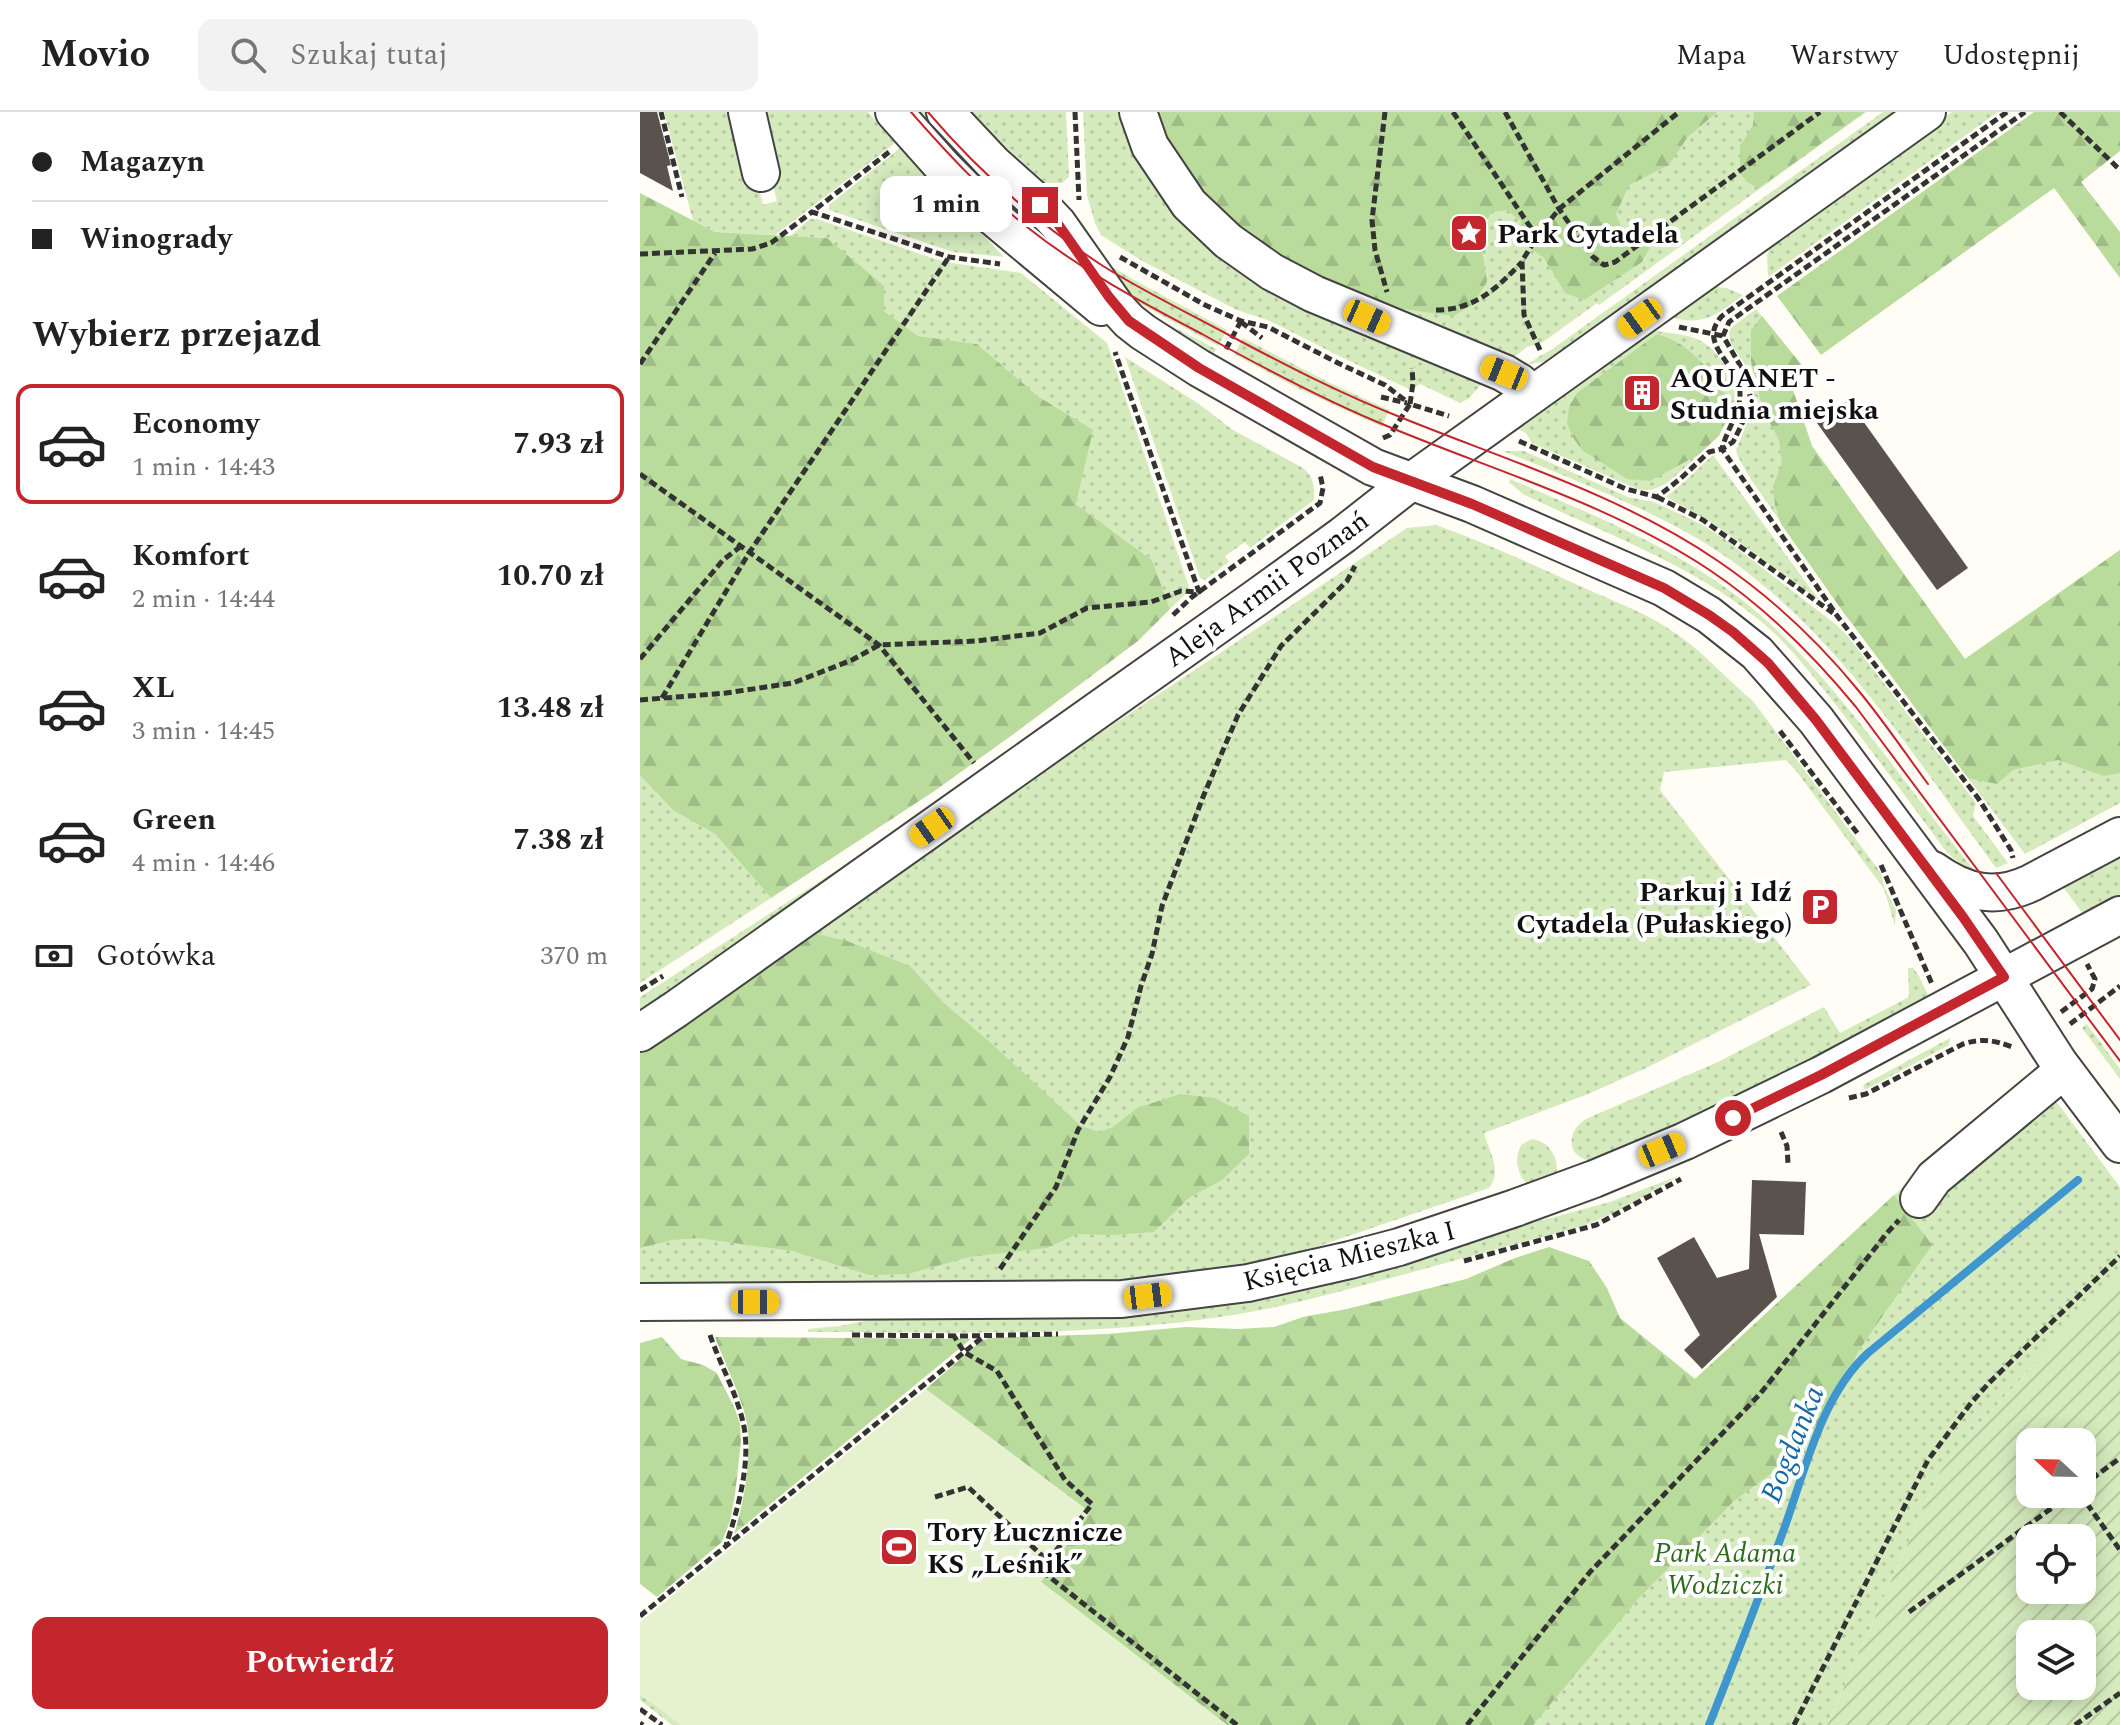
<!DOCTYPE html>
<html lang="pl">
<head>
<meta charset="utf-8">
<style>
  :root { --surface:#fff; --page:#f2f2f2; --text:#222; --muted:#767676; --line:#e0e0e0; --accent:#c4262e }
  body { margin:0; font-family:Spectral,serif; background:var(--page); color:var(--text); height:100vh; display:flex; flex-direction:column; font-size:30px; white-space:nowrap }
  * { box-sizing:border-box; margin:0 }
  p { font-size:26px; color:var(--muted) }
  .icon { flex:none; width:44px; height:44px; fill:none; stroke:currentColor; stroke-width:2; stroke-linecap:round; stroke-linejoin:round }
  .map { position:relative; flex:1; overflow:hidden }
  .panel { display:flex; flex-direction:column; background:var(--surface); width:640px }
  .panel>* { flex:none }
  .guide { display:grid; align-content:center; height:176px; padding:0 32px; background:var(--surface) }
  .needle { width:52px; rotate:292deg }
  .fabs { position:absolute; left:1376px; top:1316px; display:grid; gap:16px }
  .fabs a { display:grid; place-items:center; width:80px; height:80px; border-radius:16px; background:var(--surface); box-shadow:0 4px 20px #0003; font-size:40px }
  .end { position:absolute; width:36px; height:36px; margin:-18px; border:10px solid #c4262e; background:#fff; box-shadow:0 0 0 4px #fff }
  .from { border-radius:50% }
  .bubble { position:absolute; height:56px; border-radius:16px; background:var(--surface); box-shadow:0 4px 20px #0003; font-size:26px; font-weight:700; line-height:56px; text-align:center }
  .car { position:absolute; width:24px; height:48px; margin:-24px -12px; border-radius:10px; box-shadow:0 0 6px 2px #0007; background:linear-gradient(#f5c518 24%,#345 0 40%,#f5c518 0 76%,#345 0 86%,#f5c518 0) }
  .guide b { display:flex; align-items:center; gap:28px; height:76px; font-size:30px }
  .guide b+b { border-top:2px solid var(--line) }
  .guide i { width:20px; height:20px; background:var(--text) }
  ul { padding:0; list-style:none }
  li { display:flex; align-items:center; gap:24px; height:120px; margin:0 16px 12px; padding:0 16px; border:4px solid transparent; border-radius:16px }
  li div { flex:1 }
  li b { display:block; font-size:30px }
  li em { font-style:normal; font-weight:700 }
  li.selected { border-color:var(--accent) }
  li>.icon { width:72px; height:72px; stroke-width:1.5 }
  h2 { padding:0 32px; font-size:36px; line-height:96px }
  .pay { display:flex; align-items:center; gap:20px; height:88px; padding:0 32px; font-size:30px }
  .pay p { margin-inline-start:auto }
  .cta { display:flex; gap:16px; margin-top:auto; padding:16px 32px }
  .cta a { flex:1; height:92px; border-radius:16px; background:var(--accent); color:#fff; font-size:32px; font-weight:700; line-height:92px; text-align:center }
  header { display:flex; align-items:center; gap:48px; box-sizing:border-box; height:112px; padding:0 40px; background:var(--surface); border-bottom:2px solid var(--line) }
  header strong { font-size:38px }
  nav { display:flex; gap:44px; margin-inline-start:auto; font-size:28px }
  .search { width:560px; height:72px; background:var(--page); display:flex; align-items:center; gap:20px; box-sizing:border-box; padding:0 28px; border-radius:16px; color:var(--muted); font-size:30px }
  main { display:flex; flex:1; min-height:0 }
  .map>svg:first-child { display:block }
  .grass { fill:url(#grass-dots) }
  .forest { fill:url(#forest-firs) }
  .garden { fill:url(#garden-furrows); fill-rule:evenodd }
  .pitch { fill:#e6f2cf }
  .lines { fill:none; stroke-linecap:round; stroke-linejoin:round }
  .stream { stroke:#3f96cf; stroke-width:8 }
  .building { fill:#5a524d }
  .minor-casing { stroke:#444; stroke-width:40 }
  .path { stroke:#333; stroke-width:5; stroke-dasharray:8 4; stroke-linecap:butt }
  .minor { stroke:#fff; stroke-width:36 }
  .tram { stroke:#c4262e; stroke-width:2 }
  .route { stroke:#c4262e; stroke-width:10 }
  .labels { text-anchor:middle; stroke-width:8; stroke-linejoin:round; paint-order:stroke }
  .poi-label { font-size:28px; font-weight:bold; fill:#111; stroke:#fff; text-anchor:start }
  .street-label { font-size:28px; fill:#111; stroke:#fff }
  .park-label { font-size:28px; font-style:italic; fill:#2f6b1f; stroke:#fff }
  .water-label { font-size:30px; font-style:italic; fill:#1768a6; stroke:#fff }
</style>
</head>
<body>
<header>
<strong>Movio</strong>
<div class="search"><svg class="icon" aria-label="search" viewBox="0 0 24 24"><circle cx="10" cy="10" r="6"/><path d="M15 15l6 6"/></svg>Szukaj tutaj</div>
<nav><a>Mapa</a><a>Warstwy</a><a>Udostępnij</a></nav>
</header>
<main>
<section class="panel">
<div class="guide">
<b><i class="from"></i>Magazyn</b>
<b><i></i>Winogrady</b>
</div>
<h2>Wybierz przejazd</h2>
<ul>
<li class="selected"><svg class="icon" aria-label="car" viewBox="0 0 24 24"><path d="M5 17H2v-5l4-1 3-4h7l3 4 3 1v5h-3M9 17h6M6 11h13"/><circle cx="7" cy="17" r="2"/><circle cx="17" cy="17" r="2"/></svg><div><b>Economy</b><p>1 min · 14:43</p></div><em>7.93 zł</em></li>
<li><svg class="icon" aria-label="car" viewBox="0 0 24 24"><path d="M5 17H2v-5l4-1 3-4h7l3 4 3 1v5h-3M9 17h6M6 11h13"/><circle cx="7" cy="17" r="2"/><circle cx="17" cy="17" r="2"/></svg><div><b>Komfort</b><p>2 min · 14:44</p></div><em>10.70 zł</em></li>
<li><svg class="icon" aria-label="car" viewBox="0 0 24 24"><path d="M5 17H2v-5l4-1 3-4h7l3 4 3 1v5h-3M9 17h6M6 11h13"/><circle cx="7" cy="17" r="2"/><circle cx="17" cy="17" r="2"/></svg><div><b>XL</b><p>3 min · 14:45</p></div><em>13.48 zł</em></li>
<li><svg class="icon" aria-label="car" viewBox="0 0 24 24"><path d="M5 17H2v-5l4-1 3-4h7l3 4 3 1v5h-3M9 17h6M6 11h13"/><circle cx="7" cy="17" r="2"/><circle cx="17" cy="17" r="2"/></svg><div><b>Green</b><p>4 min · 14:46</p></div><em>7.38 zł</em></li>
</ul>
<div class="pay"><svg class="icon" aria-label="cash" viewBox="0 0 24 24"><path d="M3 7h18v10H3z"/><circle cx="12" cy="12" r="2"/></svg>Gotówka<p>370 m</p></div>
<div class="cta"><a>Potwierdź</a></div>
</section>
<div class="map">
<svg width="1480" height="1613" viewBox="0 0 1480 1613">
  <defs>
    <pattern id="grass-dots" width="8" height="8" patternUnits="userSpaceOnUse" patternTransform="scale(2)"><rect width="8" height="8" fill="#d5ebbd"/><path d="M2 2h.1M6 6h.1" fill="none" stroke="#b6c8a1" stroke-width="1.8" stroke-linecap="round"/></pattern>
    <pattern id="forest-firs" width="22" height="20" patternUnits="userSpaceOnUse" patternTransform="scale(2)"><rect width="22" height="20" fill="#b9dc9c"/><path d="M5 1l3.5 6h-7zM16 11l3.5 6h-7z" fill="#9ebc85"/></pattern>
    <pattern id="garden-furrows" width="10" height="10" patternUnits="userSpaceOnUse" patternTransform="scale(2)"><rect width="10" height="10" fill="#d5ebbd"/><path d="M-1 1l2-2M0 10L10 0M9 11l2-2" fill="none" stroke="#b6c8a1"/></pattern>
  </defs>
  <rect width="100%" height="100%" fill="#fffdf5"/>
  <g class="grass">
    <path d="M24 0H100L123 93 137 89 115 0H228L255 31 135 123 75 120 53 109Z"/>
    <path d="M268 0H291L422 136 395 124Z"/>
    <path d="M332 0H426L429 65 414 78 367 36Z"/>
    <path d="M443 0H1226L959 193 957 191 903 230 887 235 846 267 828 287 820 291 780 272 771 278 701 245 630 209 597 198 504 150 461 123 455 111 447 83Z"/>
    <path d="M1243 0H1262L910 249 888 252 900 244 911 238Z"/>
    <path d="M1312 0H1358L1128 165 1127 143 1133 129Z"/>
    <path d="M260 36 364 145 313 140 189 98V93Z"/>
    <path d="M170 107H177L292 146 312 151 381 161 467 231 550 478 530 497 512 448 436 392 452 318 399 285 337 232 278 224 244 199 187 126 150 124Z"/>
    <path d="M457 146 494 168 587 218 578 234 482 182Z"/>
    <path d="M1078 175 1086 176 1103 183C1078 202 1062 216 1029 204L1066 177Z"/>
    <path d="M493 194 576 237 571 247Z"/>
    <path d="M1116 197 1164 256 1149 266 1172 334 1325 547 1480 438V691L1385 742 1204 501 1110 366 1098 345 1096 338 1112 299 1114 283 1108 257 1091 232 1089 220 1092 215Z"/>
    <path d="M1011 218C1027 222 1050 221 1064 231 1074 237 1082 249 1088 259 1107 296 1080 323 1054 347 1037 362 1021 383 997 377L892 331 886 321 875 316Z"/>
    <path d="M603 226 690 271 749 298 742 315 659 277 594 242Z"/>
    <path d="M485 245 559 292 593 318 663 356C673 364 675 374 674 388L610 436 605 430 585 444 589 450 565 468 560 466Z"/>
    <path d="M863 339H884L988 385 1014 390 1061 412 1086 428 1194 511 1207 523 1336 691 1333 704 1368 751 1356 756C1266 634 1182 495 1046 420 988 388 925 364 863 339Z"/>
    <path d="M1073 343 1179 488 1074 412 1026 385 1044 370Z"/>
    <path d="M870 367C948 401 1028 432 1097 484 1155 528 1201 587 1246 644 1275 683 1305 721 1335 760L1315 748 1305 738C1268 688 1231 637 1192 588 1168 558 1144 527 1113 503 1044 449 961 420 883 382L869 370Z"/>
    <path d="M796 413C846 431 894 453 942 475 973 489 1007 501 1035 521 1064 540 1086 567 1113 589L1241 761 1245 777 1256 798 1255 814 1244 777 1157 660 1146 648 1024 660 1020 678 1171 873 1004 957 948 982 844 1021C849 1040 863 1059 849 1076L632 1150 469 1172 0 1175V929L767 416Z"/>
    <path d="M0 621 39 701 75 722 131 786 0 871Z"/>
    <path d="M252 723 0 903V885Z"/>
    <path d="M1480 741V787L1446 806 1421 772Z"/>
    <path d="M1268 856H1273L1279 864 1290 887 1129 971 957 1049C927 1050 923 1019 948 1006L1078 950 1184 895 1200 921 1269 885Z"/>
    <path d="M1447 912 1480 957V967L1442 916Z"/>
    <path d="M1310 926 1309 933 1225 978 1223 973Z"/>
    <path d="M1410 981 1480 1075V1165L1415 1230 1317 1336 1299 1361 1187 1613H747L1055 1267 1254 1083 1327 1020Z"/>
    <path d="M892 1027C910 1030 918 1045 917 1062L888 1073C877 1063 874 1046 881 1033Z"/>
    <path d="M1038 1064 986 1095 946 1113C883 1130 821 1147 758 1164 705 1178 653 1193 599 1202 457 1226 311 1220 168 1220V1217L199 1214 235 1207 836 1126 970 1090Z"/>
    <path d="M0 1582 42 1613H32L0 1588Z"/>
  </g>
  <g class="forest">
    <path d="M512 0H1077L1047 26 1029 53 989 73 976 102 985 124 1004 121 1013 130 1002 150 944 188 925 181 904 146 880 129 881 109 867 98 852 100 839 119 847 169 834 192 813 204 727 192 650 153 587 108 540 55Z"/>
    <path d="M1114 0H1225L1119 76 1107 70 1100 61V34L1113 13Z"/>
    <path d="M1394 0H1480V39L1441 70 1480 120V166L1414 76 1181 243 1137 184Z"/>
    <path d="M0 81 75 120 187 126 244 174V199L278 224 337 232 399 285 453 318 436 392 512 448 530 497 498 529 375 621 293 680 131 786 75 722 33 698 0 663Z"/>
    <path d="M1122 204 1164 256 1149 266 1172 334 1325 547 1480 438V661L1464 664 1418 648 1373 658 1357 672 1328 666 1204 501 1141 412 1135 393 1133 374 1142 351 1139 328 1123 298 1111 249V218Z"/>
    <path d="M1017 222C1044 231 1056 242 1073 265 1080 274 1084 284 1095 289L1079 324 1058 343 1010 369 987 367 942 338 934 327 927 312 929 295 937 281Z"/>
    <path d="M164 819 207 829 270 854 304 891 352 932 441 1014 459 1020 473 1015 497 996 540 982 575 986 609 1004V1042L582 1068 550 1085 514 1120 474 1123 437 1122 407 1136 329 1145 268 1162 229 1163 152 1139 58 1126 32 1128 0 1136V929Z"/>
    <path d="M1254 1083 1292 1133 1219 1238 1199 1282 1152 1346 1094 1389 999 1486 893 1613H587L401 1470 286 1277 341 1229 349 1226 467 1222 546 1215 598 1217 634 1215 663 1205 707 1197 826 1167 875 1146 909 1135 949 1149 967 1176 980 1206 1055 1267Z"/>
    <path d="M22 1225 41 1247 63 1253 77 1261 95 1297 100 1312 101 1329 95 1383 90 1409 82 1430 17 1485 0 1472V1231Z"/>
    <path d="M75 1225 331 1227 94 1422C104 1393 112 1343 107 1312 103 1287 84 1250 75 1225Z"/>
  </g>
  <path class="garden" d="M1480 1165V1613H1187L1299 1361 1317 1336 1415 1230ZM1390 1330H1442V1382H1390ZM1390 1426H1442V1478H1390ZM1390 1522H1442V1574H1390Z"/>
  <path class="pitch" d="M286 1277 450 1400 401 1470 587 1613H42L0 1582V1510Z"/>
  <g class="lines">
    <path class="stream" d="M1069 1613C1095 1548 1120 1483 1144 1417 1165 1359 1181 1284 1228 1241L1438 1068"/>
  </g>
  <g class="building">
    <path d="M0 0H17L31 53 27 54 33 79 0 61Z"/>
    <path d="M1208 288 1328 456 1297 478 1177 311Z"/>
    <path d="M1112 1068 1166 1070 1164 1123 1119 1122 1137 1185 1062 1257 1044 1238 1060 1223 1017 1146 1054 1125 1077 1166 1109 1157Z"/>
  </g>
  <g class="lines">
    <g class="minor-casing">
      <g id="minor">
        <path d="M107 0 121 61"/>
        <path d="M254 0 303 55 353 105 461 195"/>
        <path d="M305 0 354 52 400 93 418 112 477 196 489 209 503 220 559 256 733 355 832 392 1024 476 1069 503 1117 541 1176 608 1341 830 1419 951 1480 1032"/>
        <path d="M498 0 510 34 549 92 588 129 632 160 674 182 864 261 879 270 893 282"/>
        <path d="M1293 758C1325 781 1355 788 1391 771L1480 724"/>
        <path d="M0 921 36 897 616 486 703 423 772 369 1287 0"/>
        <path d="M1279 1087 1294 1066 1424 958"/>
        <path d="M0 1190 482 1187 608 1171 710 1148 759 1135 875 1096 954 1067 1045 1029 1181 963 1480 803"/>
      </g>
    </g>
    <g class="path">
      <path d="M21 0 42 85"/>
      <path d="M435 0 439 88"/>
      <path d="M745 0 732 108 735 138 747 180"/>
      <path d="M813 0 897 125"/>
      <path d="M865 0 919 97 953 145 964 153 975 150 1180 0"/>
      <path d="M1367 0 1082 204C1055 233 1101 252 1100 283 1100 301 1086 319 1082 337L1198 505 1338 686 1371 738 1373 746"/>
      <path d="M1420 0 1480 58"/>
      <path d="M249 40 172 100 309 145 360 152"/>
      <path d="M0 142 112 137 131 131 172 100"/>
      <path d="M480 145 565 193 601 209 628 215 698 251 745 273 770 292"/>
      <path d="M796 198C835 198 857 176 882 150"/>
      <path d="M601 210 622 226"/>
      <path d="M1039 215 1083 224"/>
      <path d="M586 237 601 209"/>
      <path d="M900 238 884 203 882 149 897 125 919 97 1039 0"/>
      <path d="M0 252 75 141"/>
      <path d="M741 285 767 291"/>
      <path d="M770 292 773 271 772 256"/>
      <path d="M743 326 750 323 770 292 809 304"/>
      <path d="M879 329 986 377 1017 385 1040 367 1069 340 1082 337 1093 330 1101 314 1108 298 1110 284 1108 272 1104 260 1083 224 1089 210 1385 0"/>
      <path d="M0 362 239 533 334 651"/>
      <path d="M1017 385 1063 408 1193 501"/>
      <path d="M533 503 552 485 680 391 683 376 680 362"/>
      <path d="M0 547 83 448 100 435"/>
      <path d="M22 586 109 441 309 145"/>
      <path d="M0 588 86 581 153 571 212 548 239 533 336 529 400 521 447 496 511 490 541 479 559 480 475 240"/>
      <path d="M1140 619 1218 722"/>
      <path d="M1241 753 1292 872"/>
      <path d="M0 878 23 864"/>
      <path d="M1421 900 1452 877 1455 867 1447 852"/>
      <path d="M1430 912 1480 874"/>
      <path d="M1209 986 1226 982 1323 932C1342 926 1354 928 1372 935"/>
      <path d="M1141 1020 1147 1034 1148 1051"/>
      <path d="M824 1149 956 1113 1041 1067"/>
      <path d="M360 1157 416 1075 438 1018 470 965 488 925 501 874 512 842 522 794 563 685 598 603 641 534 707 469 715 454"/>
      <path d="M70 1223C80 1252 96 1280 103 1310 112 1348 98 1397 86 1433"/>
      <path d="M212 1223 326 1224 418 1222"/>
      <path d="M1442 1374 1480 1346"/>
      <path d="M1440 1382 1480 1438"/>
      <path d="M295 1385 328 1375 408 1449 452 1392 425 1368 357 1259 324 1240 314 1224"/>
      <path d="M408 1449 402 1459 597 1613"/>
      <path d="M1269 1500 1431 1382"/>
      <path d="M0 1504 344 1224"/>
      <path d="M0 1597 22 1613"/>
      <path d="M0 1611 3 1613"/>
      <path d="M827 1613 950 1460 1120 1282 1247 1121 1259 1108"/>
      <path d="M1154 1613 1288 1348 1331 1291 1349 1271 1480 1144"/>
      <path d="M1435 1613 1480 1581"/>
    </g>
    <use href="#minor" class="minor"/>
    <g class="tram">
      <path d="M271 0C307 41 344 81 387 115 441 158 501 190 562 222 618 253 676 284 735 309 847 357 968 390 1071 459 1126 496 1174 544 1216 595L1480 949"/>
      <path d="M288 0C339 60 397 111 463 154 503 179 546 200 587 222 645 253 703 283 765 307 869 349 985 385 1078 449 1131 485 1178 529 1218 578 1243 608 1265 641 1288 672"/>
      <path d="M1356 761 1480 928"/>
    </g>
  </g>
  <g class="lines">
    <path class="route" d="M400 93 418 112 469 185 489 209 559 256 733 355 832 392 1024 476 1069 503 1093 520 1128 551 1176 608 1323 805 1364 865 1181 963 1093 1006"/>
  </g>
  <defs>
    <g id="sight-square" transform="scale(2)"><rect x="-9" y="-9" width="18" height="18" rx="4" fill="#c4262e" stroke="#fff"/><path d="M0-6L1.8-2.2L6-1.7L2.9 1.2L3.7 5.4L0 3.3L-3.7 5.4L-2.9 1.2L-6-1.7L-1.8-2.2Z" fill="#fff"/></g>
    <g id="building-square" transform="scale(2)"><rect x="-9" y="-9" width="18" height="18" rx="4" fill="#c4262e" stroke="#fff"/><path d="M-4-6H4V6H1V3H-1V6H-4ZM-2.5-4.3h1.7v1.8h-1.7ZM.8-4.3h1.7v1.8H.8ZM-2.5-1h1.7V.8h-1.7ZM.8-1h1.7V.8H.8Z" fill="#fff"/></g>
    <g id="parking-square" transform="scale(2)"><rect x="-9" y="-9" width="18" height="18" rx="4" fill="#c4262e" stroke="#fff"/><path d="M-3.5-5.5H1a3.5 3.5 0 0 1 0 7H-1V5.5H-3.5ZM-1-3.4V-.6H.8a1.4 1.4 0 0 0 0-2.8Z" fill="#fff"/></g>
    <g id="stadium-square" transform="scale(2)"><rect x="-9" y="-9" width="18" height="18" rx="4" fill="#c4262e" stroke="#fff"/><path d="M0-5a6.5 5 0 1 0 0 10a6.5 5 0 1 0 0-10ZM-3.5-1.8h7v3.6h-7Z" fill="#fff"/></g>
  </defs>
  <g fill-rule="evenodd">
    <use href="#sight-square" x="829" y="121"/>
    <use href="#building-square" x="1002" y="281"/>
    <use href="#parking-square" x="1180" y="795"/>
    <use href="#stadium-square" x="259" y="1435"/>
  </g>
  <g class="labels">
    <g class="poi-label">
      <text x="857" y="131">Park Cytadela</text>
      <text x="1030" y="275">AQUANET -<tspan x="1030" dy="32">Studnia miejska</tspan></text>
      <text x="1152" y="789" text-anchor="end">Parkuj i Idź<tspan x="1152" dy="32">Cytadela (Pułaskiego)</tspan></text>
      <text x="287" y="1429">Tory Łucznicze<tspan x="287" dy="32">KS „Leśnik”</tspan></text>
    </g>
    <g class="street-label">
      <text transform="translate(626 476) rotate(-36)" y="10">Aleja Armii Poznań</text>
      <text transform="translate(709 1143) rotate(-14)" y="10">Księcia Mieszka I</text>
    </g>
    <g class="park-label">
      <text x="1085" y="1450">Park Adama<tspan x="1085" dy="32">Wodziczki</tspan></text>
    </g>
    <g class="water-label">
      <text transform="translate(1152 1332) rotate(-68)" y="10">Bogdanka</text>
    </g>
  </g>
</svg>
<div class="fabs">
<a><svg class="needle" viewBox="-14 -14 28 28"><path d="M0-13l5 13h-10z" fill="#e53935"/><path d="M0 13l5-13h-10z" fill="#767676"/></svg></a>
<a><svg class="icon" aria-label="locate" viewBox="0 0 24 24"><circle cx="12" cy="12" r="6"/><path d="M12 2v4M12 18v4M2 12h4M18 12h4"/></svg></a>
<a><svg class="icon" aria-label="layers" viewBox="0 0 24 24"><path d="M12 4l9 5-9 5-9-5zM3 14l9 5 9-5"/></svg></a>
</div>
<i class="end from" style="left:1093px;top:1006px"></i>
<i class="end" style="left:400px;top:93px"></i>
<div class="bubble" style="left:240px;top:64px;width:132px">1 min</div>
<i class="car" style="left:727px;top:205px;rotate:114deg"></i>
<i class="car" style="left:1000px;top:206px;rotate:234deg"></i>
<i class="car" style="left:864px;top:261px;rotate:292deg"></i>
<i class="car" style="left:292px;top:715px;rotate:235deg"></i>
<i class="car" style="left:1022px;top:1038px;rotate:67deg"></i>
<i class="car" style="left:508px;top:1184px;rotate:83deg"></i>
<i class="car" style="left:115px;top:1190px;rotate:90deg"></i>
</div>
</main>
</body>
</html>
